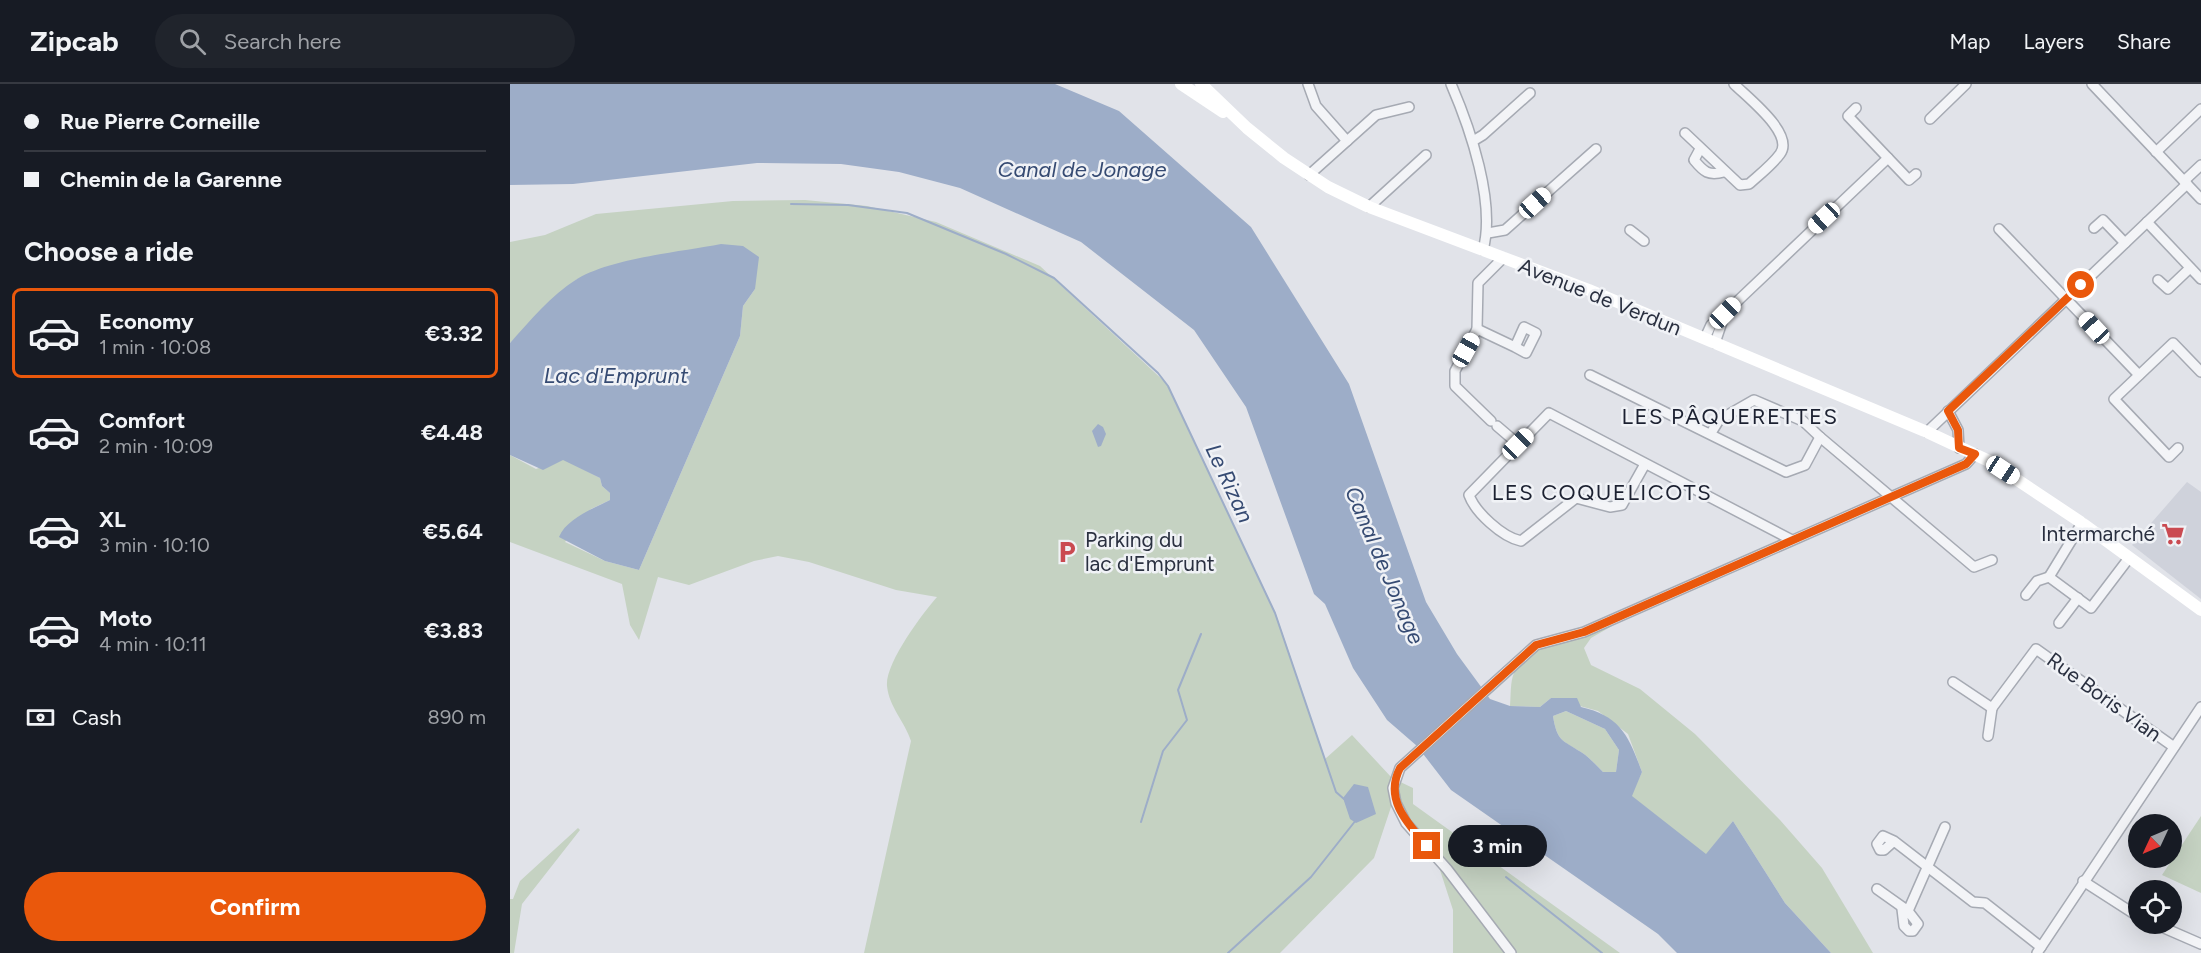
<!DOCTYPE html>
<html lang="en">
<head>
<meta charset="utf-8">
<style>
  :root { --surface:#171b24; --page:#20242c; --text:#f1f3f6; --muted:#9ea1a6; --line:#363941; --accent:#ea580c }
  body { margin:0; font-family:Figtree,sans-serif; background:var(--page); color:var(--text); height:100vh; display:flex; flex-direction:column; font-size:22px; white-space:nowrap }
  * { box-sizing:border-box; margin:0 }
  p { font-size:20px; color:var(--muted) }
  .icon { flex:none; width:33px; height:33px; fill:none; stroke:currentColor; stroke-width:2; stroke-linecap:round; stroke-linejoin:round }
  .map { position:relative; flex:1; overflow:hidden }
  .details { display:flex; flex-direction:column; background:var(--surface); width:510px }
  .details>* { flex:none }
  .hud { display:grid; align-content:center; height:132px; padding:0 24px; background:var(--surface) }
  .needle { width:39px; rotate:226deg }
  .controls { position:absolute; left:1618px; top:730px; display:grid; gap:12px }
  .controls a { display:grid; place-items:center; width:54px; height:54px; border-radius:50%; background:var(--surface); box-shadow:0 6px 24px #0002; font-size:30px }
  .end { position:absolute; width:27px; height:27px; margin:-14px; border:8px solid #ea580c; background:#fff; box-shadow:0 0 0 3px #fff }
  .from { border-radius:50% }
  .bubble { position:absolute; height:42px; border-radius:21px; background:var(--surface); box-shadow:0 6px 24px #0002; font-size:20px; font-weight:700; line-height:42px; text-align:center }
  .car { position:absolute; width:18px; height:36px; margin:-18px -9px; border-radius:8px; box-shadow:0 0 4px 2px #0007; background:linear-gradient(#fff 24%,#345 0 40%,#fff 0 76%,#345 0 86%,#fff 0) }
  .hud b { display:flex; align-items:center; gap:21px; height:57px; font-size:22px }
  .hud b+b { border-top:2px solid var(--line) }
  .hud i { width:15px; height:15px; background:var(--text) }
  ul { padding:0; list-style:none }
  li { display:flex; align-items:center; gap:18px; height:90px; margin:0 12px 9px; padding:0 12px; border:3px solid transparent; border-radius:9px }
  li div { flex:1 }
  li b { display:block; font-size:22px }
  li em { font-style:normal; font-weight:700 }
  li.active { border-color:var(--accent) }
  li>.icon { width:54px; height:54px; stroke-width:1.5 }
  h2 { padding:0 24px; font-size:27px; line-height:72px }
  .pay { display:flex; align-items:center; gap:15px; height:66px; padding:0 24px; font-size:22px }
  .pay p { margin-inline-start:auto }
  .button { display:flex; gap:12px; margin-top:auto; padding:12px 24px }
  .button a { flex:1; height:69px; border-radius:36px; background:var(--accent); color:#fff; font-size:24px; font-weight:700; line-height:69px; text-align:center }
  header { display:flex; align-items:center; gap:36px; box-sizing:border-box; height:84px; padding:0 30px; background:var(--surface); border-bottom:2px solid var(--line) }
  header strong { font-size:28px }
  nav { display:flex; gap:33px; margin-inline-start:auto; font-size:21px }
  .search { width:420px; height:54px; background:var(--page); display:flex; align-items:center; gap:15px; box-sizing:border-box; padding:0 21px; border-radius:33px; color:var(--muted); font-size:22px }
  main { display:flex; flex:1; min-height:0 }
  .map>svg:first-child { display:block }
  .built { fill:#cfd2db }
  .green { fill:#c5d2c2 }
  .water { fill:#9dadc8; fill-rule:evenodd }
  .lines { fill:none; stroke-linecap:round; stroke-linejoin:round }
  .stream { stroke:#9dadc8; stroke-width:2 }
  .street-casing { stroke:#a6aab3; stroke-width:12 }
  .street { stroke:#f3f4f7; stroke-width:9 }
  .secondary { stroke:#fff; stroke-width:12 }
  .route { stroke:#ea580c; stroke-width:8 }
  .labels { text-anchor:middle; stroke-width:5; stroke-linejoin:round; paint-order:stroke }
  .street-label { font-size:21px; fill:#2a3040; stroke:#f0f2f6 }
  .poi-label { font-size:21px; fill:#2a3040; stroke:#f0f2f6; text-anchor:end }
  .water-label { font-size:22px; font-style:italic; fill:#354a72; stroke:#f0f2f6 }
  .neighbourhood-label { font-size:22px; letter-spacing:1.5px; fill:#1c2131; stroke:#f0f2f6 }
</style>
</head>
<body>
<header>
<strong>Zipcab</strong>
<div class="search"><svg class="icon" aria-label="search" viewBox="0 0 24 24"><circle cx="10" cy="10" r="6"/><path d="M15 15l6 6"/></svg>Search here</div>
<nav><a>Map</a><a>Layers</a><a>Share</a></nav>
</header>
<main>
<section class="details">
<div class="hud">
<b><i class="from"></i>Rue Pierre Corneille</b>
<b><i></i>Chemin de la Garenne</b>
</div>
<h2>Choose a ride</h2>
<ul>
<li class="active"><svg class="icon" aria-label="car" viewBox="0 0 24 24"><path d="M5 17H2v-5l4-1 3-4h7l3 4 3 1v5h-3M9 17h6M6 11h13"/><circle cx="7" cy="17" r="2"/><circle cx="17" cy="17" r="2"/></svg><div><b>Economy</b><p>1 min · 10:08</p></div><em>€3.32</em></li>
<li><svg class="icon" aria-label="car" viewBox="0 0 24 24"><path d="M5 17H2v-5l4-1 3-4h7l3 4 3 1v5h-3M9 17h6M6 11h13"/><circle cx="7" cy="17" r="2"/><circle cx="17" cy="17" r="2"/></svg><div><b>Comfort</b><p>2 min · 10:09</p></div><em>€4.48</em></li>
<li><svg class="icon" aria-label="car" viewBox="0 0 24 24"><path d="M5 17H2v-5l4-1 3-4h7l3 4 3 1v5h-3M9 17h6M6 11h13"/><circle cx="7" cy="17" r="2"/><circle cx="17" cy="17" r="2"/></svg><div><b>XL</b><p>3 min · 10:10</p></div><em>€5.64</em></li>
<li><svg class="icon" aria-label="car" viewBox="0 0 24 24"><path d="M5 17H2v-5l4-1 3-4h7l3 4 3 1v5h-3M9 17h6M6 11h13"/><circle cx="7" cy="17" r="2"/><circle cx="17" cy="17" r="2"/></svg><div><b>Moto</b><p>4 min · 10:11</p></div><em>€3.83</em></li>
</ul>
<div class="pay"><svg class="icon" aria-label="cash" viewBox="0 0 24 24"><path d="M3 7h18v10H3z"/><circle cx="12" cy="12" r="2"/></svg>Cash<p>890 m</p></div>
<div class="button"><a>Confirm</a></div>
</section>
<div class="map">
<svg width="1691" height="869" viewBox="0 0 1691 869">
  <rect width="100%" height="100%" fill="#e1e3e9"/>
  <path class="built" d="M1677 398 1691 408V515L1622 461Z"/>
  <g class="green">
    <path d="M295 116 357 122 426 138 530 182 656 299 766 530 815 675 842 651 882 694 903 704V720L1110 869H943V826L929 783 893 742 882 720 864 774 770 869H354L401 657C395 638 379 623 377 602 375 579 413 529 427 513L386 506 299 478 268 472 244 477 179 501 148 493 129 556 120 541 112 500 0 458V371L26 385 53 375 90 394 92 402 100 409V416L81 425 55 458 95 477 129 486 230 252 233 222 245 205 67 195 43 215 0 259V158L35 151 86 130 223 117Z"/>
    <path d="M1102 537V542L1081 554 1074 564 1081 581 1130 605 1185 650 1270 736 1312 784 1363 869H1321L1275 819 1223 737 1196 771 1121 712 1132 688 1118 650 1088 627 1041 614 1030 623 1000 622C1001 612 1000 598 1004 589 1020 557 1071 549 1102 537Z"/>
    <path d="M1056 627 1095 645 1109 666 1106 688H1093C1086 681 1079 673 1071 668 1051 656 1047 656 1043 632Z"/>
    <path d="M1691 732V809L1652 791Z"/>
    <path d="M68 744 70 746 12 820 4 869H0V815H3L10 797Z"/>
  </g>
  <g class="water">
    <path d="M0 0H545L609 27 741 143 839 300 916 518 947 570 980 615 1000 622 1030 623 1041 614H1067L1071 623C1111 632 1119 653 1132 688L1122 712 1196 770 1223 737 1275 819 1321 869H1167L1148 850 941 706 907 662 877 636 843 584 815 520 804 510 736 323 684 246 571 158 450 104 389 88 331 80 247 79 63 100 0 101ZM1056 627 1095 645 1109 666 1106 688H1093C1086 681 1079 673 1071 668 1052 656 1047 657 1043 632Z"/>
    <path d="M211 160 233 162 249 173 245 205 233 222 230 252 129 486 95 477 49 453C56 435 84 424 100 416V409L92 402 90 394 53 376 33 386 0 371V259C20 237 41 211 67 195 102 174 170 168 211 160Z"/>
    <path d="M588 340 593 343 596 350 591 362 588 363 582 347Z"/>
    <path d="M844 700 858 703 866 730 846 739 840 735 833 714Z"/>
  </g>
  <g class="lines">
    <g class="stream">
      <path d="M281 120 338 121 397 129 496 170 544 194 648 289 658 302 765 529 826 708 834 715"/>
      <path d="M631 738 653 667 677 636 668 606 691 550"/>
      <path d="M996 793 1092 869"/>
      <path d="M718 869 801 793 846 736"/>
    </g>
    <g class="street-casing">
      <g id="street">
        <path d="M798 0 806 22 837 57"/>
        <path d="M941 0C960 44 986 119 973 166"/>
        <path d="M1582 0 1691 115"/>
        <path d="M1346 24 1338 32 1378 74"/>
        <path d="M1420 35 1456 0"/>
        <path d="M1175 49 1230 101 1239 100C1249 91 1262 81 1270 70 1285 50 1238 14 1224 0"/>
        <path d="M963 57 973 51 1020 9"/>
        <path d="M1190 65 1184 76C1194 88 1198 92 1214 88"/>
        <path d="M1646 68 1691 25"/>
        <path d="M799 91 866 31 899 23"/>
        <path d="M1674 97 1691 81"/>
        <path d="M859 123 916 71"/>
        <path d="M1637 138 1691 195"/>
        <path d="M1584 144 1593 136 1615 159"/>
        <path d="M1489 145 1629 291"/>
        <path d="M1120 146 1134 157"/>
        <path d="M978 149 995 146 1086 65"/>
        <path d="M1648 196 1658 205 1680 184"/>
        <path d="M967 245 1005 263 1014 243 1026 249 1016 269 1005 263"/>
        <path d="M1195 254 1201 241 1215 229"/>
        <path d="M1205 259 1215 229 1378 74 1399 96 1406 90"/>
        <path d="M1080 291 1276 388 1295 381 1310 353"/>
        <path d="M1438 327 1448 346 1449 364"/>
        <path d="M981 337 945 302V287L967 245 968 199 993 174"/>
        <path d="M987 342 1008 360"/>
        <path d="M1417 348 1677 100"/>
        <path d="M1201 349 1209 336 1244 316 1293 337 1310 353 1464 483 1482 476"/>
        <path d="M1668 364 1659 373 1604 315 1663 259 1691 288"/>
        <path d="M1135 380 1112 421 1100 423 1066 414 1011 457C992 453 965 428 959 411L1039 329 1280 455"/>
        <path d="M1572 439 1539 493 1581 524 1619 474"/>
        <path d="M1516 511 1527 497 1539 493"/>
        <path d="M1549 539 1568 514"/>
        <path d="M1443 598 1482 624 1526 565 1664 663"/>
        <path d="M1478 652 1482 624"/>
        <path d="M1384 757 1374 766H1370L1367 760 1373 752 1384 757 1463 818 1475 819 1531 863"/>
        <path d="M1573 797 1629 833"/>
        <path d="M1367 805 1398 827 1435 743"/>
        <path d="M1392 825 1394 842 1399 847H1403L1408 840 1398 827"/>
        <path d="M1645 840 1691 860"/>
        <path d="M1001 869 937 785 896 739 886 719 883 704 890 684 1026 561 1074 548 1456 380 1465 370"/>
        <path d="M1527 869 1691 623"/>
      </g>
    </g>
    <use href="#street" class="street"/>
    <g class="secondary">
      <path d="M671 0 713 28"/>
      <path d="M691 0 737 44 774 74 818 103 859 123 1079 206 1417 348 1479 377 1572 439 1691 526"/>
    </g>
  </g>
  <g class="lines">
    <path class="route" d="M917 762C897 739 874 715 890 684L1026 561 1074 548 1456 380 1465 370 1449 364 1448 346 1438 327 1571 201"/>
  </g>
  <defs>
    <g id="supermarket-bare" transform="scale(1.8)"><path d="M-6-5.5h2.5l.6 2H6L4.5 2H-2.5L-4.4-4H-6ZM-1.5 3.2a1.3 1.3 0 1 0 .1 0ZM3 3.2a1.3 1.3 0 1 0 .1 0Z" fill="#ca4a51" stroke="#f0f2f6" stroke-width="2.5" paint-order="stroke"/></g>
    <g id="parking-bare" transform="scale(1.8)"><path d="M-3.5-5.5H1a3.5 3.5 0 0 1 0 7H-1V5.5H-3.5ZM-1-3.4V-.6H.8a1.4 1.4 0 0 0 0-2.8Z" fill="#ca4a51" stroke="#f0f2f6" stroke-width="2.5" paint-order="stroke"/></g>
  </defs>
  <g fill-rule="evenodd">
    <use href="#supermarket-bare" x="1663" y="450"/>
    <use href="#parking-bare" x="557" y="468"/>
  </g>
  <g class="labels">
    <g class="street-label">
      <text transform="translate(1090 213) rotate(22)" y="7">Avenue de Verdun</text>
      <text transform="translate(1594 613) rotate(36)" y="7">Rue Boris Vian</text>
    </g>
    <g class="poi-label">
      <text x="1645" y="457">Intermarché</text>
      <text x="575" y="463" text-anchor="start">Parking du<tspan x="575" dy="24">lac d'Emprunt</tspan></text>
    </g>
    <g class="water-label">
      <text x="572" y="93">Canal de Jonage</text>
      <text x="106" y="299">Lac d'Emprunt</text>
      <text transform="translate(720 399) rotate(65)" y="8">Le Rizan</text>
      <text transform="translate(875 481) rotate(67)" y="8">Canal de Jonage</text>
    </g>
    <g class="neighbourhood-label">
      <text x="1220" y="340">LES PÂQUERETTES</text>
      <text x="1092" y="416">LES COQUELICOTS</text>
    </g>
  </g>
</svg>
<div class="controls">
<a><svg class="needle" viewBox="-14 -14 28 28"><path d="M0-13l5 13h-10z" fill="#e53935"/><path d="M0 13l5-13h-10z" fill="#9ea1a6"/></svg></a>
<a><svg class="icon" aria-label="locate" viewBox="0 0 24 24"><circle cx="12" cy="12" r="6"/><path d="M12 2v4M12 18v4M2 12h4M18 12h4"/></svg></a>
</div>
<i class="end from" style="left:1571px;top:201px"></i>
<i class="end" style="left:917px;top:762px"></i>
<div class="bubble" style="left:938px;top:741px;width:99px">3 min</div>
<i class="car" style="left:1025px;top:119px;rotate:48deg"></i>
<i class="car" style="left:1314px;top:134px;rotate:227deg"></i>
<i class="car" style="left:1215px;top:229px;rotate:45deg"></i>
<i class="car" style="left:1584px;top:244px;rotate:317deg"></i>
<i class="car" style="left:956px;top:266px;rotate:29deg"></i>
<i class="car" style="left:1008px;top:360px;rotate:45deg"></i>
<i class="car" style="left:1493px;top:386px;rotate:123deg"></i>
</div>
</main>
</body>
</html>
